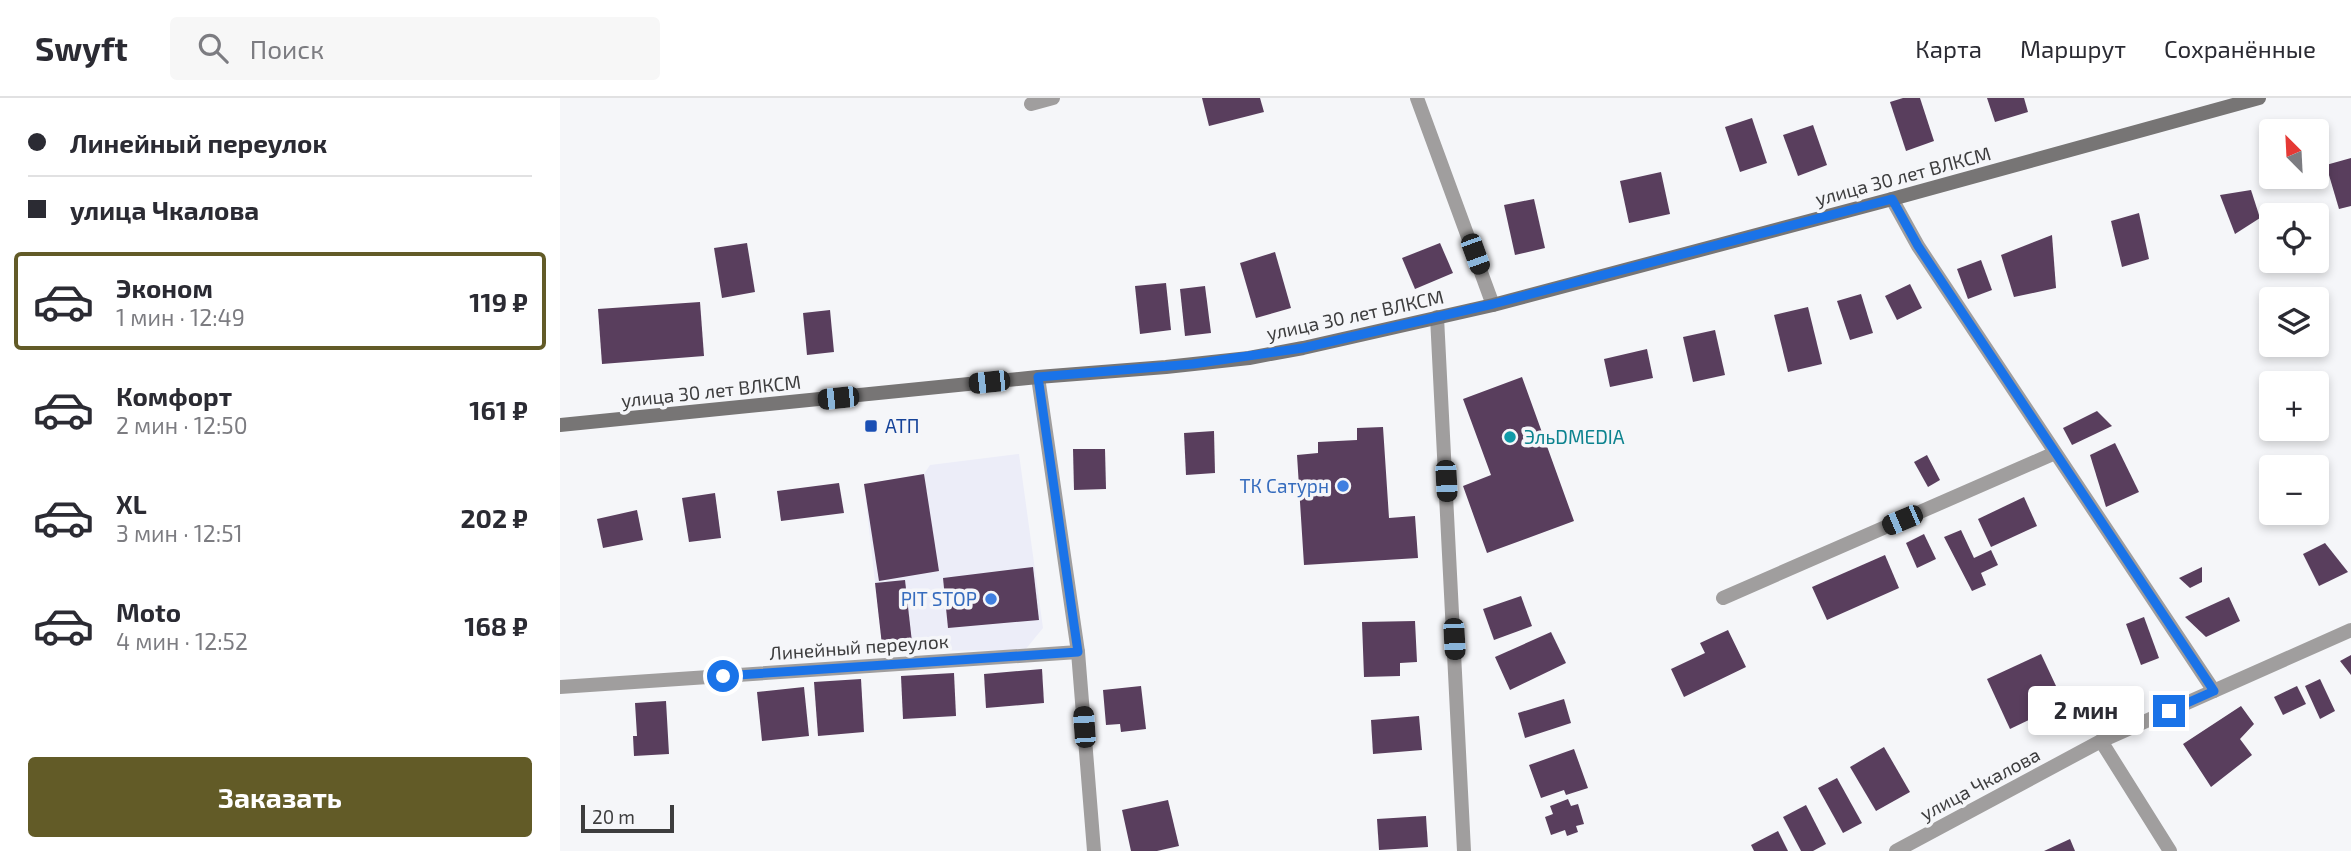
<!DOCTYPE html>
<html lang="ru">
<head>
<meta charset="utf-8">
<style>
  :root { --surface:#fff; --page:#f7f7f7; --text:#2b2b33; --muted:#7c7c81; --line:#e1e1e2; --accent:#625b27 }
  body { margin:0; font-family:"Exo 2",sans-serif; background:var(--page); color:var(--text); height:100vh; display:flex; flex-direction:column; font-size:26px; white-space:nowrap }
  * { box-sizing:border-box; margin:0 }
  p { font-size:23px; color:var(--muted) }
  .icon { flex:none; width:38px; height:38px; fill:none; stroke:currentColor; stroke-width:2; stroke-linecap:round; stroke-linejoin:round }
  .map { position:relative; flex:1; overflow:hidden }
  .panel { display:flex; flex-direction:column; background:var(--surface); width:560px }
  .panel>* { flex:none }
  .guide { display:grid; align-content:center; height:154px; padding:0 28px; background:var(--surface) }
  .needle { width:46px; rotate:336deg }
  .fabs { position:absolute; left:1699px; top:21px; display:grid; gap:14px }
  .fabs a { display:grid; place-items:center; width:70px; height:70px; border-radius:7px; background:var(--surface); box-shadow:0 4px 10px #0003; font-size:35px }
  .scale { position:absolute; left:21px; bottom:18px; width:93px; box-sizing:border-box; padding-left:7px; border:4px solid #3d3d3e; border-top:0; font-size:19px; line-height:24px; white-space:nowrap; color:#3d3d3e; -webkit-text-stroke:5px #f5f6f9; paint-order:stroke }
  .end { position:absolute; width:32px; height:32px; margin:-16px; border:9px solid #1a73e8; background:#fff; box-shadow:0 0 0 4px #fff }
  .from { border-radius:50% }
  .bubble { position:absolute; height:49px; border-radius:7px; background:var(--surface); box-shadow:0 4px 10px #0003; font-size:23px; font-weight:700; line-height:49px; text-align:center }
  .car { position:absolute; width:21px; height:42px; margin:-21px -10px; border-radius:9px; box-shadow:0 0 5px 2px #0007; background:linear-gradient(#222 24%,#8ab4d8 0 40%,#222 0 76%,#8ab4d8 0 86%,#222 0) }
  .guide b { display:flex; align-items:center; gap:24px; height:66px; font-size:26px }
  .guide b+b { border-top:2px solid var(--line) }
  .guide i { width:18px; height:18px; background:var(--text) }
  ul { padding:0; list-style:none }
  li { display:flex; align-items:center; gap:21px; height:98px; margin:0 14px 10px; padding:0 14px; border:4px solid transparent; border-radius:7px }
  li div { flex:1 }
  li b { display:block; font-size:26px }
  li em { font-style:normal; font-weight:700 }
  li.active { border-color:var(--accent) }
  li>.icon { width:63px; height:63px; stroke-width:1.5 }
  .button { display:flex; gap:14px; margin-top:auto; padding:14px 28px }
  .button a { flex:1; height:80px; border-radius:7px; background:var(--accent); color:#fff; font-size:28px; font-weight:700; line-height:80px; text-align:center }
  header { display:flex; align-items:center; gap:42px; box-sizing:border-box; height:98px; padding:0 35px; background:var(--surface); border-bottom:2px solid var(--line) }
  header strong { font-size:33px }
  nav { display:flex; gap:38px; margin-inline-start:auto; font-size:24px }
  .search { width:490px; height:63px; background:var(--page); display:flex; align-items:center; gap:18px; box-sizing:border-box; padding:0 24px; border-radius:7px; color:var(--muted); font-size:26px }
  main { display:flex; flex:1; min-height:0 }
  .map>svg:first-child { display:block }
  .built { fill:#ecedf8 }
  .building { fill:#593e5d }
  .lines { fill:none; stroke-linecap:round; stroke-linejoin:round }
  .service { stroke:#a09e9e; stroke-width:14 }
  .minor { stroke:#a09e9e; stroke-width:14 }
  .secondary { stroke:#777575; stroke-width:14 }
  .route { stroke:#1a73e8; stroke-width:9 }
  .transit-dot { fill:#1a4fb4; stroke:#f5f6f9; stroke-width:2.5 }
  .culture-dot { fill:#0f9aa8; stroke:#f5f6f9; stroke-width:2.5 }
  .shop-dot { fill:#3f7fe0; stroke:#f5f6f9; stroke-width:2.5 }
  .labels { text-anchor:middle; stroke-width:7; stroke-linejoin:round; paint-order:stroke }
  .street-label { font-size:19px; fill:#3d3d3e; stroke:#f5f6f9 }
  .transit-label { font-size:19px; fill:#164399; stroke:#f5f6f9; text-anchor:start }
  .culture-label { font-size:19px; fill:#0d838f; stroke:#f5f6f9; text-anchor:start }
  .shop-label { font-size:19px; fill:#366cbe; stroke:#f5f6f9; text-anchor:end }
</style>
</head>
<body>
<header>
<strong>Swyft</strong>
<div class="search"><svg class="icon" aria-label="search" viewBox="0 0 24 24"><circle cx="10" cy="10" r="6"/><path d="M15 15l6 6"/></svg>Поиск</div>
<nav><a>Карта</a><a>Маршрут</a><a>Сохранённые</a></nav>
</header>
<main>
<section class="panel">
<div class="guide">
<b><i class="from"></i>Линейный переулок</b>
<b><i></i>улица Чкалова</b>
</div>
<ul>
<li class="active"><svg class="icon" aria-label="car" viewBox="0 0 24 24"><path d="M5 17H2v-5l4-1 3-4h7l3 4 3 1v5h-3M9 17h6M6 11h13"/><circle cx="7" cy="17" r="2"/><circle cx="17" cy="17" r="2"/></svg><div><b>Эконом</b><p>1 мин · 12:49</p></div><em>119 ₽</em></li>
<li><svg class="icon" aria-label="car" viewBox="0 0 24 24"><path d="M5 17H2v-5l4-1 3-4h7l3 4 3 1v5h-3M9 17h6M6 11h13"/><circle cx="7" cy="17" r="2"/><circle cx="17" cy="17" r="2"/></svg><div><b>Комфорт</b><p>2 мин · 12:50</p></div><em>161 ₽</em></li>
<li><svg class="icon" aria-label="car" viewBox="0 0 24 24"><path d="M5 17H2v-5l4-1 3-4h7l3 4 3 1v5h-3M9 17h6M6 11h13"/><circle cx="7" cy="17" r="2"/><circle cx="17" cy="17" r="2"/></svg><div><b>XL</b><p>3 мин · 12:51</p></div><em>202 ₽</em></li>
<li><svg class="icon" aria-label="car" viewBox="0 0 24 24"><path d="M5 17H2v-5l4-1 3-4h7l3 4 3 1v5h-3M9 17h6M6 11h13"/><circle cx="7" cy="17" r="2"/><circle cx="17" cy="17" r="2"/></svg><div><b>Moto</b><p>4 мин · 12:52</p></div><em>168 ₽</em></li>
</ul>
<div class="button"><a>Заказать</a></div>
</section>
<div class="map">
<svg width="1791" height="753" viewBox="0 0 1791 753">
  <rect width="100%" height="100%" fill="#f5f6f9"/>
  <path class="built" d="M459 356 483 530 465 552 353 553 323 556 304 386 364 376 370 367Z"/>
  <g class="building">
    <path d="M642 0H700L704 14 649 28Z"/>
    <path d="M1343 0H1360L1374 43 1346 53 1330 4Z"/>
    <path d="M1427 0H1464L1468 14 1435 24Z"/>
    <path d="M1192 20 1207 65 1180 74 1165 29Z"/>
    <path d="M1253 27 1267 67 1238 78 1223 37Z"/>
    <path d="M1791 60V108L1779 111 1766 67Z"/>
    <path d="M1101 74 1110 116 1069 125 1060 83Z"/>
    <path d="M1691 92 1700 120 1675 136 1660 97Z"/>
    <path d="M974 101 985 150 955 157 944 107Z"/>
    <path d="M1579 115 1589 161 1562 169 1551 123Z"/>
    <path d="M1492 137 1496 190 1454 199 1441 157Z"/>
    <path d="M187 145 195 194 162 200 154 150Z"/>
    <path d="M880 145 893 175 855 191 842 160Z"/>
    <path d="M715 154 731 210 696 220 680 165Z"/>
    <path d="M1421 162 1432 192 1408 201 1397 171Z"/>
    <path d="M606 185 611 232 580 236 575 188Z"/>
    <path d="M1350 186 1362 210 1337 222 1325 198Z"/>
    <path d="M645 188 651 235 625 238 620 191Z"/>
    <path d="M1301 196 1313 235 1290 242 1277 203Z"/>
    <path d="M140 204 144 258 42 266 38 211Z"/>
    <path d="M1248 209 1262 266 1228 274 1214 217Z"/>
    <path d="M270 212 274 254 247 257 243 215Z"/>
    <path d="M1155 232 1165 277 1133 284 1123 239Z"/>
    <path d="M1087 251 1093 280 1050 289 1044 261Z"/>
    <path d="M962 279 1014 423 927 455 903 388 931 377 903 301Z"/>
    <path d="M1537 313 1552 328 1512 347 1503 330Z"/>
    <path d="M823 329 829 420 855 418 858 460 744 467 737 357 758 355V344L797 342V330Z"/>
    <path d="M654 333 655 375 626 377 624 335Z"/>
    <path d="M1555 345 1579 394 1546 409 1530 357Z"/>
    <path d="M513 351H545L546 391 514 392Z"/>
    <path d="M1367 357 1380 382 1368 389 1354 364Z"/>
    <path d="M364 376 379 473 319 483 304 386Z"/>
    <path d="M279 385 284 415 221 423 217 393Z"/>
    <path d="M155 395 161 440 129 444 122 400Z"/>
    <path d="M1464 399 1477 428 1431 449 1418 421Z"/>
    <path d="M77 412 83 442 43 450 37 421Z"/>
    <path d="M1401 432 1414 460 1431 452 1438 467 1421 475 1426 487 1412 493 1384 439Z"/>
    <path d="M1364 436 1376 461 1357 470 1346 445Z"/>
    <path d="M1765 445 1788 474 1759 488 1743 456Z"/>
    <path d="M1325 457 1339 490 1267 522 1252 489Z"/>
    <path d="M473 469 479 522 388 530 383 480Z"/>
    <path d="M1642 469V484L1630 490 1619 480Z"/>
    <path d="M345 482 353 553 323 556 315 485Z"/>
    <path d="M961 498 972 528 934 542 923 511Z"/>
    <path d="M1669 499 1680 523 1646 539 1625 519Z"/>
    <path d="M1584 519 1599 560 1581 567 1566 526Z"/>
    <path d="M855 523 857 564 840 565V578L804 579 802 524Z"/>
    <path d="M1168 532 1186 569 1124 599 1111 571 1145 555 1140 545Z"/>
    <path d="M991 534 1006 565 950 592 935 559Z"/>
    <path d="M1481 556 1504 605 1450 631 1427 581Z"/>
    <path d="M1791 557V577L1780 563Z"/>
    <path d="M482 571 484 605 426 610 424 576Z"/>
    <path d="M394 575 396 618 343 621 341 578Z"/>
    <path d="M301 581 304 634 258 638 254 584Z"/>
    <path d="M1760 581 1775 613 1760 621 1745 588Z"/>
    <path d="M581 588 586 631 561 634 560 626 546 627 543 592Z"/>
    <path d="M1737 588 1746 606 1723 617 1714 599Z"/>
    <path d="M244 589 249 638 202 643 197 594Z"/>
    <path d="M1004 601 1011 625 965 640 958 615Z"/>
    <path d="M106 603 109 656 74 658 73 638H77L75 605Z"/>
    <path d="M1681 608 1694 626 1680 641 1692 657 1651 689 1623 646Z"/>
    <path d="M859 618 862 652 813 656 811 622Z"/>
    <path d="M1324 649 1350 694 1316 713 1290 669Z"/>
    <path d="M1014 651 1028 690 1006 697 1004 692 981 700 969 667Z"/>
    <path d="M1277 680 1302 725 1283 735 1258 690Z"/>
    <path d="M1008 701 1011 708 1018 706 1024 726 1016 728 1018 734 1007 738 1005 732 991 737 985 719 993 716 990 708Z"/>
    <path d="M608 702 619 748 597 753H571L562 712Z"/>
    <path d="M1246 707 1266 746 1253 753H1241L1223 719Z"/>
    <path d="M866 718 868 749 819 752 817 721Z"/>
    <path d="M1218 733 1228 753H1194L1191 747Z"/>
    <path d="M1510 741 1515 753H1484Z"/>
  </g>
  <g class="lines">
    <g class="service">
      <path d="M471 6 493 0"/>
      <path d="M1332 101 1358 148 1654 593"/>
      <path d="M877 219 904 753"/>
      <path d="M1163 500 1495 355"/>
    </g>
    <g class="minor">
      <path d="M857 0 933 207"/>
      <path d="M478 279 518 554 534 753"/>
      <path d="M0 589 518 554"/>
      <path d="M1541 643 1610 753"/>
      <path d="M1336 753 1541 643 1791 532"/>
    </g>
    <path class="secondary" d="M0 327 478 279 606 269 689 260 743 250 933 207 1332 101 1699 0"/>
  </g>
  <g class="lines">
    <path class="route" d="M163 578 518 554 478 279 633 266 743 250 933 206 1332 101 1358 148 1654 593 1609 613"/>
  </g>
  <rect class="transit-dot" x="304" y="321" width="14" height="14" rx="3.5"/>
  <circle class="culture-dot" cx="950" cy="339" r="7"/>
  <g class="shop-dot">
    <circle cx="783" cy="388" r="7"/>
    <circle cx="431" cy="501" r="7"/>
  </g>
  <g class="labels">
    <g class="street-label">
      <text transform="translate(1343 78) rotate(-15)" y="7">улица 30 лет ВЛКСМ</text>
      <text transform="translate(795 217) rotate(-12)" y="7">улица 30 лет ВЛКСМ</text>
      <text transform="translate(151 293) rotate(-6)" y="7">улица 30 лет ВЛКСМ</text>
      <text transform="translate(299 549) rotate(-4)" y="7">Линейный переулок</text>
      <text transform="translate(1420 686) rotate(-28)" y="7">улица Чкалова</text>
    </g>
    <g class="transit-label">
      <text x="325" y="335">АТП</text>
    </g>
    <g class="culture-label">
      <text x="964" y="346">ЭльDMEDIA</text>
    </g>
    <g class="shop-label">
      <text x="769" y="395">ТК Сатурн</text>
      <text x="417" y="508">PIT STOP</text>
    </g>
  </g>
</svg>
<div class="fabs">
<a><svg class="needle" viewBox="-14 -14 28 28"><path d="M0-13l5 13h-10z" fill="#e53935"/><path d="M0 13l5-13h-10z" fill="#7c7c81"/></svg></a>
<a><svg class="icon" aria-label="locate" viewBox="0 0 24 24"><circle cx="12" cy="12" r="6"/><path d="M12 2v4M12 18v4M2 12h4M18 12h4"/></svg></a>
<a><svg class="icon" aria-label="layers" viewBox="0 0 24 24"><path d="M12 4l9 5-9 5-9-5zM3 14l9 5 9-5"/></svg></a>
<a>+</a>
<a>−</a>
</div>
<div class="scale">20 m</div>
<i class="end from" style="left:163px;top:578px"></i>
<i class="end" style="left:1609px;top:613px"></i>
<div class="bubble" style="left:1468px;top:588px;width:116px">2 мин</div>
<i class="car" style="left:915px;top:156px;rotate:160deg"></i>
<i class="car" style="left:429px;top:284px;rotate:264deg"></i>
<i class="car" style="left:278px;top:300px;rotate:264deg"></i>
<i class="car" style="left:886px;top:383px;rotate:177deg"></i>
<i class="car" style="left:1342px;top:422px;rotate:247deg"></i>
<i class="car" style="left:894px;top:541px;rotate:177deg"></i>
<i class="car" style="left:524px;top:629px;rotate:356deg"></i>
</div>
</main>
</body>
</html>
